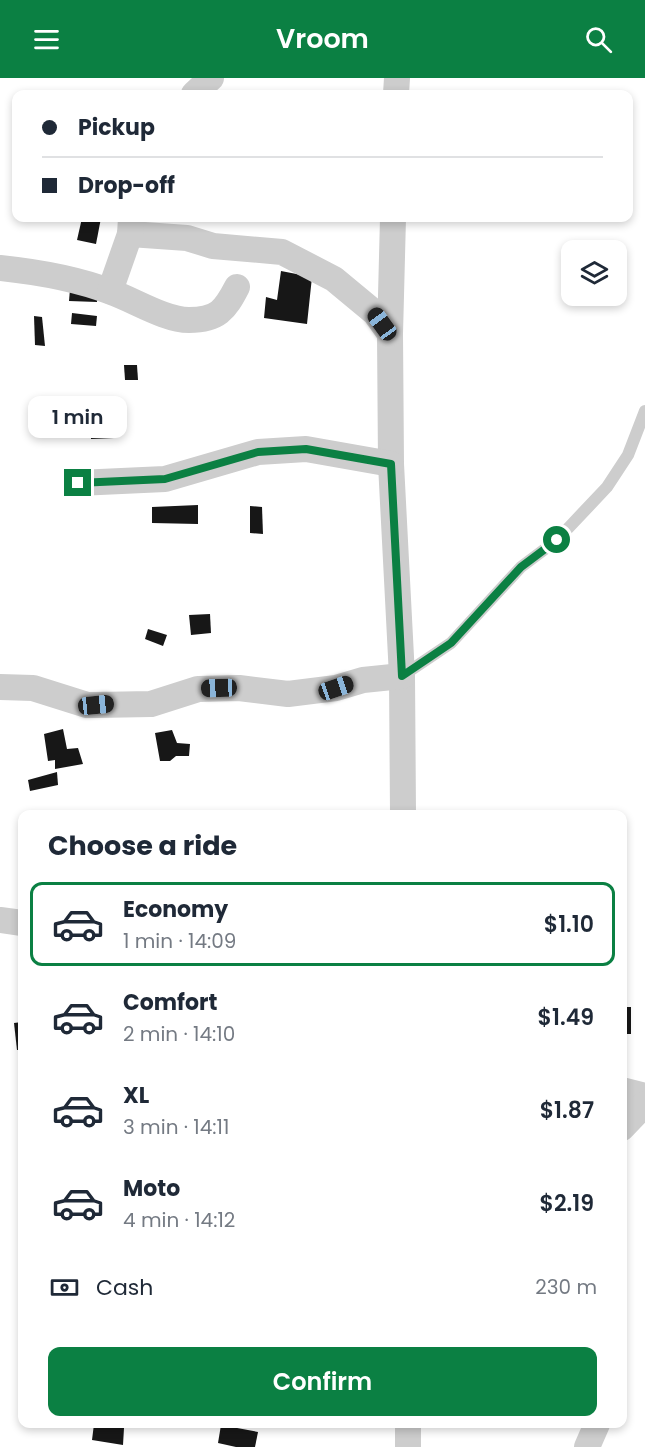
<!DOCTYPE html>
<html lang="en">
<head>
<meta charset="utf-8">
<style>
  :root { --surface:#fff; --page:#f2f2f3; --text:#1f2937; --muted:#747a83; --line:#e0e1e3; --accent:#0b8043 }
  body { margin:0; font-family:Poppins,sans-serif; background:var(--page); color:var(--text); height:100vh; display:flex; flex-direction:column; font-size:22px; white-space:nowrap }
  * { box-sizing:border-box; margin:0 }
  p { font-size:20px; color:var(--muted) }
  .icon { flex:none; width:33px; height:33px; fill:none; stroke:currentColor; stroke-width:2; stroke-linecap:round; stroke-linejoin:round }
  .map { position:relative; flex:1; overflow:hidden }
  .side { position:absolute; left:18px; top:732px; width:609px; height:618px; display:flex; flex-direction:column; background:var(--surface); border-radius:12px; box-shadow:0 3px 9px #0003 }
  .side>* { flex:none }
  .banner { position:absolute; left:12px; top:12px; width:621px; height:132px; border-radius:12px; box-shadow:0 3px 9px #0003; display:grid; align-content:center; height:132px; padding:0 30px; background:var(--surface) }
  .fabs { position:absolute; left:561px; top:162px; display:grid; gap:12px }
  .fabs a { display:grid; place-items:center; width:66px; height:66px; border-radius:12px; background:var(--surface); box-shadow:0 3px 9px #0003; font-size:30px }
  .end { position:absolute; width:27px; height:27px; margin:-14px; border:8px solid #0b8043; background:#fff; box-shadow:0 0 0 3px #fff }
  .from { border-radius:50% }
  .bubble { position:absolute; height:42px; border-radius:12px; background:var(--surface); box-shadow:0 3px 9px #0003; font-size:20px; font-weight:600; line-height:42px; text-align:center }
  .car { position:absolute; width:18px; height:36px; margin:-18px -9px; border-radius:8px; box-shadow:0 0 4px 2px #0007; background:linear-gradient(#222 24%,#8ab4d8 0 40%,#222 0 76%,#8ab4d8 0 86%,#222 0) }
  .banner b { display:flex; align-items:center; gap:21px; height:57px; font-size:22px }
  .banner b+b { border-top:2px solid var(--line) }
  .banner i { width:15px; height:15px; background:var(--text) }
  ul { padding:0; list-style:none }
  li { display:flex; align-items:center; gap:18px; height:84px; margin:0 12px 9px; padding:0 18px; border:3px solid transparent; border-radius:12px }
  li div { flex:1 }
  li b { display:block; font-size:22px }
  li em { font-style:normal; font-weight:600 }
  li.current { border-color:var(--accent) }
  li>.icon { width:54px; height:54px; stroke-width:1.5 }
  h2 { padding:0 30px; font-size:27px; line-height:72px }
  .pay { display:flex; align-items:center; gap:15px; height:66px; padding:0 30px; font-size:22px }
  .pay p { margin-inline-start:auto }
  .primary-button { display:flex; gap:12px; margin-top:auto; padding:12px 30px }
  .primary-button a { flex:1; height:69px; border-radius:12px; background:var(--accent); color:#fff; font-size:24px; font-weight:600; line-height:69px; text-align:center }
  header { display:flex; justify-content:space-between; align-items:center; height:78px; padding:0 30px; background:var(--accent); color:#fff; font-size:27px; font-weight:600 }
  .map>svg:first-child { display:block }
  .building { fill:#171717 }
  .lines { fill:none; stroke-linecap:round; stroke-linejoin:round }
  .lane { stroke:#cdcdcd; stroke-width:12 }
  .street { stroke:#cdcdcd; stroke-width:26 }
  .route { stroke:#0b8043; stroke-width:8 }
</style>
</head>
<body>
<header><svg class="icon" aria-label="menu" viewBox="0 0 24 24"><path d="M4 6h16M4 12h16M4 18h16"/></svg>Vroom<svg class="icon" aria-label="search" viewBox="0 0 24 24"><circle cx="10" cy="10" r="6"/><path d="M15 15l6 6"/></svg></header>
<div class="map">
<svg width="645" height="1369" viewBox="0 0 645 1369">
  <rect width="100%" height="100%" fill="#fff"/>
  <g class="building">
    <path d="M82 140H101L96 166 77 162Z"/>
    <path d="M281 193 312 199 307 246 264 240 266 219 277 222Z"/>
    <path d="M70 211 98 213 97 224 69 223Z"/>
    <path d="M72 235 97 238 96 248 71 246Z"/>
    <path d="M34 238 42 239 45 268 35 267Z"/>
    <path d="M124 287H137L138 302H125Z"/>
    <path d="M91 326H113L114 360 91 361Z"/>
    <path d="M198 427V446L152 445V429Z"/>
    <path d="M250 428 262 429 263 456 250 455Z"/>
    <path d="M210 536 211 555 191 557 189 537Z"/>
    <path d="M148 551 167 557 163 568 145 561Z"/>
    <path d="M63 651 67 671 78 670 83 686 55 691V682L48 683 44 656Z"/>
    <path d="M172 652 177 665 190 666 189 678H176L170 683H160L155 655Z"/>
    <path d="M57 694 58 707 30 713 28 702Z"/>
    <rect x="622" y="929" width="9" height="27"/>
    <path d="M22 944V972H17L14 945Z"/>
    <path d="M94 1346H110V1349L124 1350 123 1367 92 1362Z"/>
    <path d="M221 1347 258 1354 255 1369H236L218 1365Z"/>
  </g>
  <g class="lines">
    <path class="lane" d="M402 598 451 565 521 489 557 462 607 409 628 377 645 333"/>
    <g class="street">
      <path d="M194 16 211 0"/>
      <path d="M396 16 397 0"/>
      <path d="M393 140 390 256 391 386 402 598 403 736"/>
      <path d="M130 156 187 160 213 168 282 174 334 201 375 235 390 256"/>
      <path d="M0 190C38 194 75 200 111 214 134 222 165 242 189 242 218 242 225 232 237 209"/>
      <path d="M110 213 130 156 131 140"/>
      <path d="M78 405 165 401 258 374 306 371 391 386"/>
      <path d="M0 609 33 610 87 627H96L151 626 198 611 239 610 288 616 336 610 363 602 402 598"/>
      <path d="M0 842 22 845"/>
      <path d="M622 1012 645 1018"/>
      <path d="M622 1050 645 1026"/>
      <path d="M408 1346V1369"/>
      <path d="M587 1369 597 1346"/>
    </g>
  </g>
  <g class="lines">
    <path class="route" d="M78 405 165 401 258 374 306 371 391 386 402 598 451 565 521 489 557 462"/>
  </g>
</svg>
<div class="fabs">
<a><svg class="icon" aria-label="layers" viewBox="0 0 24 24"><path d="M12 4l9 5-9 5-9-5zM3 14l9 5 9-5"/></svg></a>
</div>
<i class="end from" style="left:557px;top:462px"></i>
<i class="end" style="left:78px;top:405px"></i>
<div class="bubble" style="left:28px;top:318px;width:99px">1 min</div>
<i class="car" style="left:382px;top:246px;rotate:324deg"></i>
<i class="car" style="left:219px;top:610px;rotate:268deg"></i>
<i class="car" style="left:336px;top:610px;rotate:71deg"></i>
<i class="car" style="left:96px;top:627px;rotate:84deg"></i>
<div class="banner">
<b><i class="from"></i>Pickup</b>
<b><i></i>Drop-off</b>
</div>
<section class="side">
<h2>Choose a ride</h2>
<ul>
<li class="current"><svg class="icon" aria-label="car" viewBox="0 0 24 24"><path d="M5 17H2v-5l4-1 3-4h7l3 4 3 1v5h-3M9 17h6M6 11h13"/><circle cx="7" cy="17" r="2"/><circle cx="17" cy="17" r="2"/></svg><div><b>Economy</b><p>1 min · 14:09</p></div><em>$1.10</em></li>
<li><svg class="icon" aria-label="car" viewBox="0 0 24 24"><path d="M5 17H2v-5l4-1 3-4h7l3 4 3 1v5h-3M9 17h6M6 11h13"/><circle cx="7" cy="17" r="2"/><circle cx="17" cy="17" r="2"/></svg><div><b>Comfort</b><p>2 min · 14:10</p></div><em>$1.49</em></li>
<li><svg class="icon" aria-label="car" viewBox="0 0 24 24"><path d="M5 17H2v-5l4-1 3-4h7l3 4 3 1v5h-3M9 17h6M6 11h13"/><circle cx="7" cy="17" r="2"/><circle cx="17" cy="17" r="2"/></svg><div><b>XL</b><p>3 min · 14:11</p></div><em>$1.87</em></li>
<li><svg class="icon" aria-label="car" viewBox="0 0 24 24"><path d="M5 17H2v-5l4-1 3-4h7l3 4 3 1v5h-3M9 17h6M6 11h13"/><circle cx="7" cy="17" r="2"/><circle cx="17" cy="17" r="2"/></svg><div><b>Moto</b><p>4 min · 14:12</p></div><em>$2.19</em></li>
</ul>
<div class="pay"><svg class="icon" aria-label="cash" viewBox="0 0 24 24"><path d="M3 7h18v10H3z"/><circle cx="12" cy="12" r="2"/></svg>Cash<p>230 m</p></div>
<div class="primary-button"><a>Confirm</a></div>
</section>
</div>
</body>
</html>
